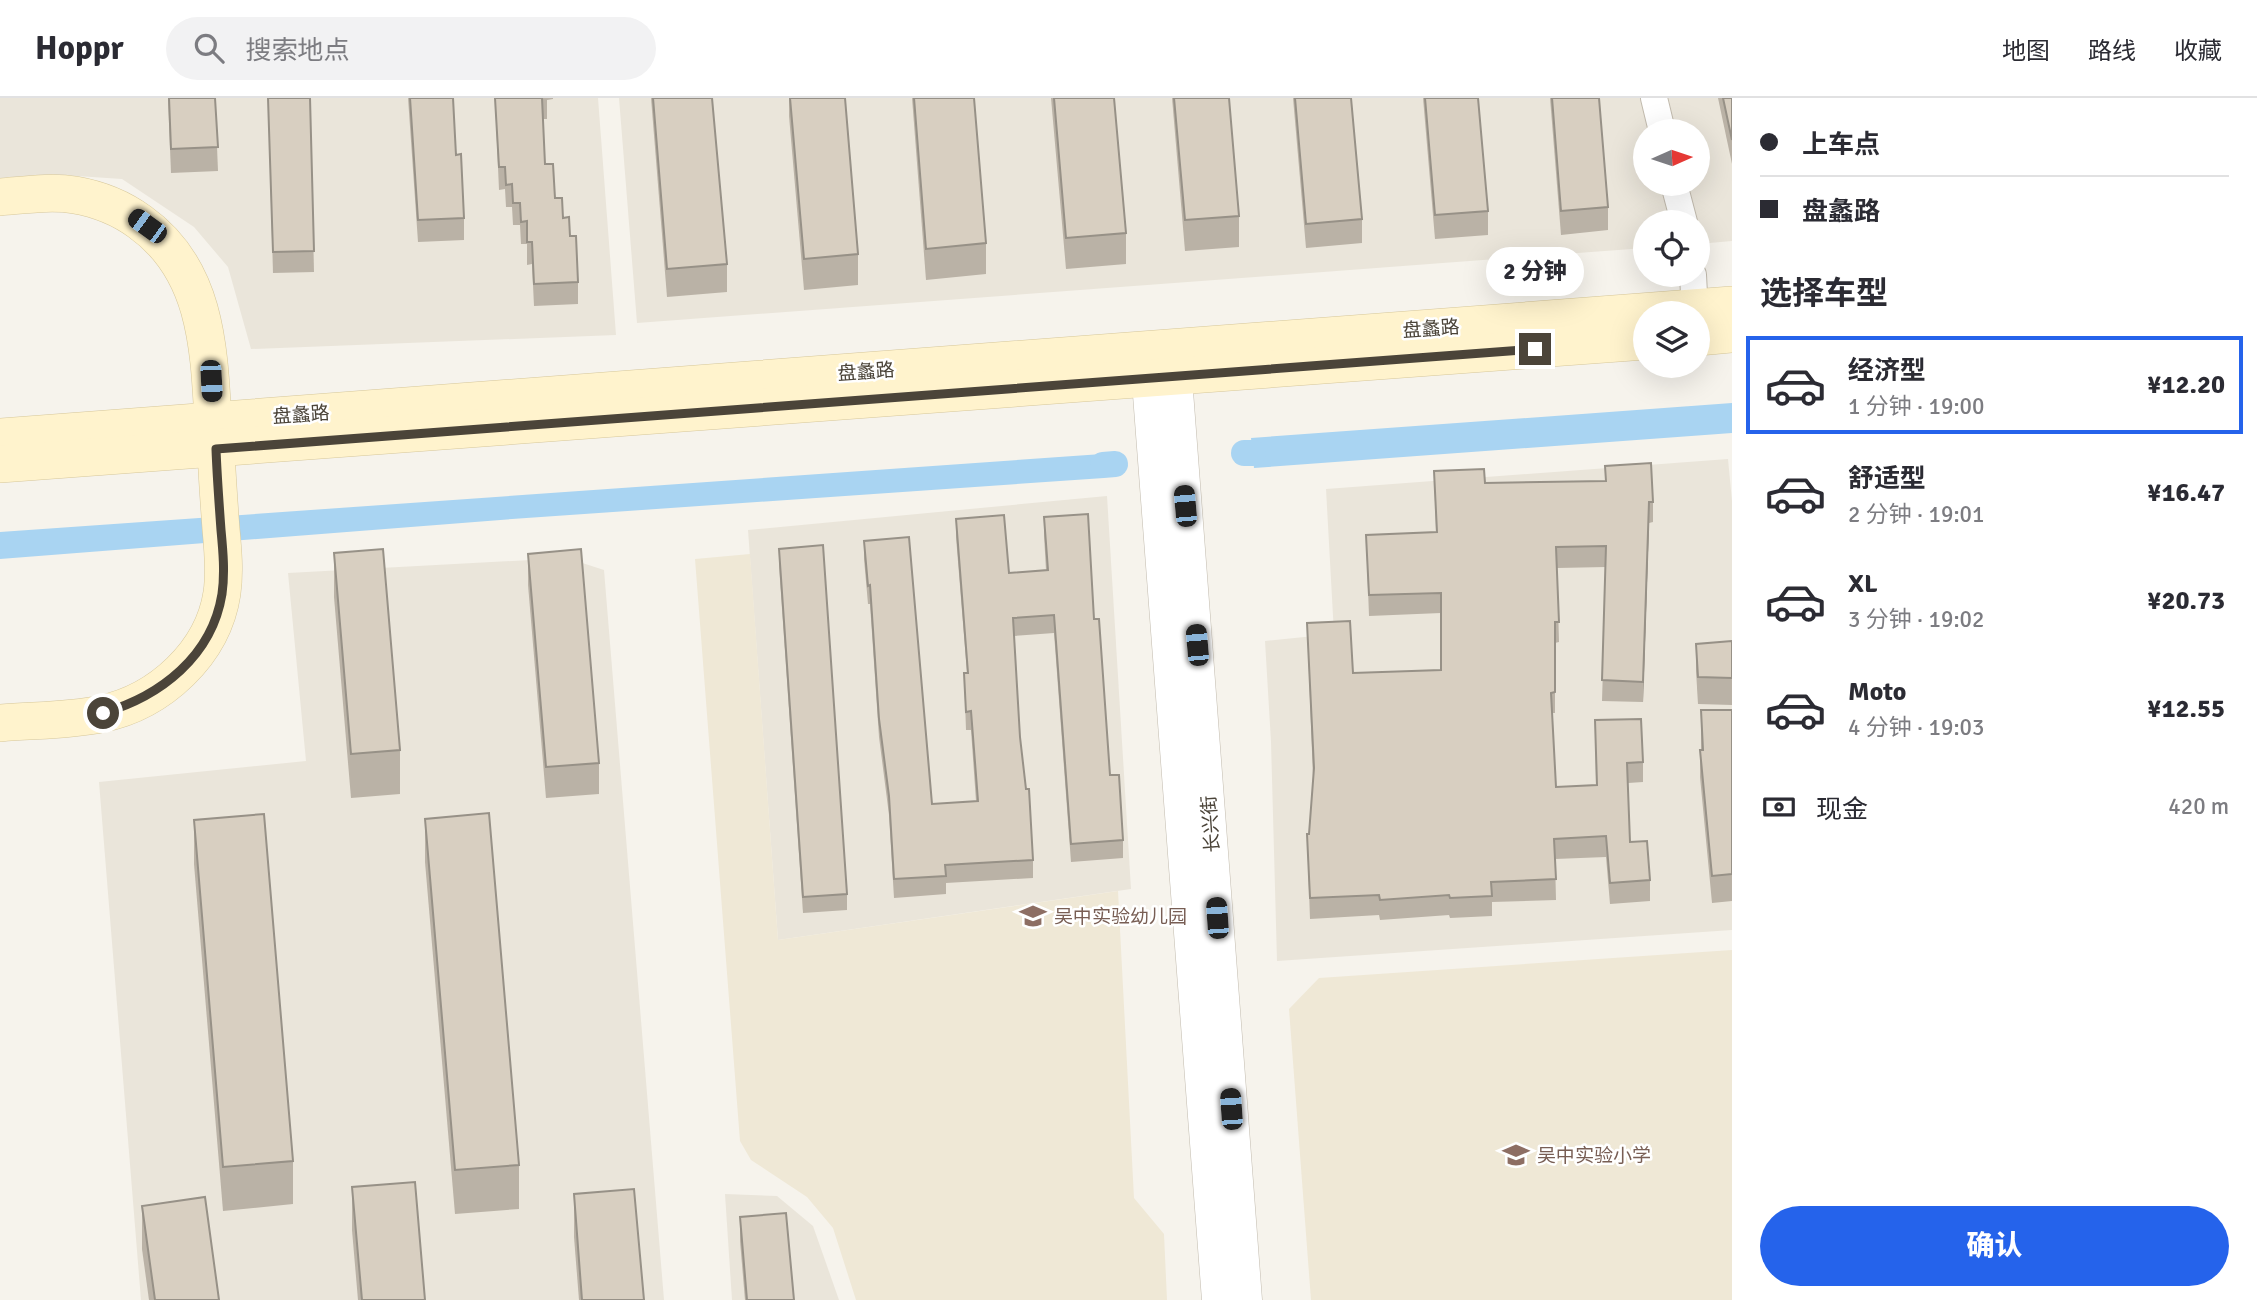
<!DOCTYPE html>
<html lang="zh">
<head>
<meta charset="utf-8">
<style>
  :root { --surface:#fff; --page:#f2f2f3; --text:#2b2b33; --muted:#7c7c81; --line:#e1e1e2; --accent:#2563eb }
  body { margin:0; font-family:Signika,"Noto Sans SC",sans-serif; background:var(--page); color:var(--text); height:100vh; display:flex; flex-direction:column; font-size:26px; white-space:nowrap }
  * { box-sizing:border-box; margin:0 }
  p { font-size:23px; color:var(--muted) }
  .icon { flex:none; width:38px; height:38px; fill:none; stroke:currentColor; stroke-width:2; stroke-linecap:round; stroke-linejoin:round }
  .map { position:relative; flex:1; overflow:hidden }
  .sheet { display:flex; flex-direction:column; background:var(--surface); width:525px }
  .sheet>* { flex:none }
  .hud { display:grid; align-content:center; height:154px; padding:0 28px; background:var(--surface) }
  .needle { width:46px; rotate:87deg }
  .fabs { position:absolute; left:1633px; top:21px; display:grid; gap:14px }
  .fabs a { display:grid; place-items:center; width:77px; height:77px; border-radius:50%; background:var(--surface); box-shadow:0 7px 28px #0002; font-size:35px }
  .end { position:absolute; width:32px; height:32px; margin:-16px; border:9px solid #4b4439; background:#fff; box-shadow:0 0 0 4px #fff }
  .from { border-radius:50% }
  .bubble { position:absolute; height:49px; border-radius:24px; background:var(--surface); box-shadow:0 7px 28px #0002; font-size:23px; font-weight:800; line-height:49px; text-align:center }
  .car { position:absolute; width:21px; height:42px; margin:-21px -10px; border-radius:9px; box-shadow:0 0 5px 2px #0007; background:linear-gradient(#222 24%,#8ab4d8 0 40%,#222 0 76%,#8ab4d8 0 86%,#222 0) }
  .hud b { display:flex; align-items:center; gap:24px; height:66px; font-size:26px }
  .hud b+b { border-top:2px solid var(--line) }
  .hud i { width:18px; height:18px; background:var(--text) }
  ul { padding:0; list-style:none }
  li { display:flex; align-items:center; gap:21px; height:98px; margin:0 14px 10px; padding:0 14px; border:4px solid transparent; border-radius:0px }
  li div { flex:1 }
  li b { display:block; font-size:26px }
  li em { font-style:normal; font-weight:800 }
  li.current { border-color:var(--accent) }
  li>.icon { width:63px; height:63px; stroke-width:1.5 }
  h2 { padding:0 28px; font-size:32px; line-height:84px }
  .pay { display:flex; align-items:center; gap:18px; height:77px; padding:0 28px; font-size:26px }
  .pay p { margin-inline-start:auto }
  .button { display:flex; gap:14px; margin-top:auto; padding:14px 28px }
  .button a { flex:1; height:80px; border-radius:42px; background:var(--accent); color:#fff; font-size:28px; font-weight:800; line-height:80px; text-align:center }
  header { display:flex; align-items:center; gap:42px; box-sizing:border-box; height:98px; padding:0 35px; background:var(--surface); border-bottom:2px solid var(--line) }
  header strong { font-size:33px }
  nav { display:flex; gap:38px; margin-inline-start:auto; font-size:24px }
  .search { width:490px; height:63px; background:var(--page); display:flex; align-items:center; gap:18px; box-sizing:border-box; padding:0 24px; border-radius:38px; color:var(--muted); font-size:26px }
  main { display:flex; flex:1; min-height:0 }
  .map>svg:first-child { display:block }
  .residential { fill:#eae5da; fill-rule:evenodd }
  .education { fill:#efe8d6 }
  .water { fill:#a9d4f2 }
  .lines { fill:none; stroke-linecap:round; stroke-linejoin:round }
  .canal { stroke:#a9d4f2; stroke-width:26 }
  .minor-casing { stroke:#c2bbae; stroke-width:28 }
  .tertiary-casing { stroke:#c2bbae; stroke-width:33 }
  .secondary-casing { stroke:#d6c79b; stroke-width:38 }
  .minor { stroke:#fff; stroke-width:26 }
  .tertiary { stroke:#fff; stroke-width:32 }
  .secondary { stroke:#fff3cd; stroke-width:37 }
  .wall { fill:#bab2a6 }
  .shaded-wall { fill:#979187 }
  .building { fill:#d8cfc1; stroke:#979187; stroke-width:2 }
  .route { stroke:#4b4439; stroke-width:9 }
  .labels { text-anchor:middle; stroke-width:5; stroke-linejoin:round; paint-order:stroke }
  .street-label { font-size:19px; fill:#4b4439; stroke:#fff }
  .education-label { font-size:19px; fill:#785e54; stroke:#fff; text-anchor:start }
</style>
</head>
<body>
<header>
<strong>Hoppr</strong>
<div class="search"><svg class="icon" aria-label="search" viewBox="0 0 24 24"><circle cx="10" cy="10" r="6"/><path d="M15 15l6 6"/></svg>搜索地点</div>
<nav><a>地图</a><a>路线</a><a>收藏</a></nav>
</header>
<main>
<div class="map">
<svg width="1732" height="1202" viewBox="0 0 1732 1202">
  <rect width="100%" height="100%" fill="#f6f3ec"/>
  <g class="residential">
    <path d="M0 0H598L616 237 251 251 228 169 194 129 122 81 62 77 0 80Z"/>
    <path d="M619 0H1732V143L1698 146V124H1645V150L637 225ZM1645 33H1698V86H1645Z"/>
    <path d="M1728 361 1732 403V832L1277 863 1271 644 1265 543 1334 536 1326 391Z"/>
    <path d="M1107 398 1131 791 778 842 748 432Z"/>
    <path d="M567 460 604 472 664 1202H141L99 684 306 663 288 475Z"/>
    <path d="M725 1096 777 1098 813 1128 839 1202H732Z"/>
  </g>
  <g class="education">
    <path d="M750 456 778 842 1118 793 1134 1100 1164 1136 1167 1202H856L833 1130 807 1099 751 1062 740 1043 695 461Z"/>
    <path d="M1732 852V1202H1311L1289 911 1319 880Z"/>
  </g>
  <g class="water">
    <path d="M1732 305V335L1254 370 1251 340Z"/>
    <path d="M1102 356 1104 380 512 421 0 461V434Z"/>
  </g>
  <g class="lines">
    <g class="canal">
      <path d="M1244 355H1253"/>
      <path d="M1103 367 1115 366"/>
    </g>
    <g class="minor-casing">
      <g id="minor">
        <path d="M1654 0 1662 33"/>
        <path d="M1674 86 1684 124"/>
        <path d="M1693 177 1695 215"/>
      </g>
    </g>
    <g class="tertiary-casing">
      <g id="tertiary">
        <path d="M1174 254 1246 1202"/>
        <path d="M1146 257 1218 1202"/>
      </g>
    </g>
    <g class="secondary-casing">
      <g id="secondary">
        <path d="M0 99C25 97 51 93 75 97 98 101 121 110 140 124 206 171 209 248 213 323"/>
        <path d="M1698 239 1732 236"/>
        <path d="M0 339 1732 207"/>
        <path d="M0 366 1645 243"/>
        <path d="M0 625C33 622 68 623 101 616 160 604 213 555 222 495 225 474 223 452 221 431 219 404 217 378 216 351"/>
      </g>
    </g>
    <use href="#minor" class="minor"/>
    <use href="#tertiary" class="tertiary"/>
    <use href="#secondary" class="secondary"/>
  </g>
  <g class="wall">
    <path d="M168 0H215L218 73 171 75Z"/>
    <path d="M268 0H310L314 174 273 175Z"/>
    <path d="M408 0H453L456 57 464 120V142L418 144Z"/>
    <path d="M495 0H553V1L547 2V21H542L545 66 555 100 570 138 578 184V206L534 208 532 166 527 167V146H521L520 127H513L512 109H506L505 91 499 92Z"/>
    <path d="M651 0H712L727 166V194L667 199Z"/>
    <path d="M789 0H845L858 156V187L804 192 789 18Z"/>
    <path d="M912 0H974L986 145V176L926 182Z"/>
    <path d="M1051 0H1114L1126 135V166L1066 171Z"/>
    <path d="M1172 0H1229L1239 118V149L1185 153Z"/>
    <path d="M1293 0H1351L1362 121V145L1306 150Z"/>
    <path d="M1423 0H1478L1488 113V137L1435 141Z"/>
    <path d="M1550 0H1599L1608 109V132L1561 137Z"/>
    <path d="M1718 0H1732V66Z"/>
    <path d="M1605 368 1653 404V424L1649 425 1643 604 1602 603 1606 469 1557 470 1559 544 1555 545V615H1552L1556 689 1596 687 1595 622 1643 664V684L1628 685 1630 744 1650 782V803L1610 806 1606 759 1555 761 1556 802 1492 804V818L1450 820 1449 817 1380 822 1379 817 1310 821 1307 736H1309L1313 679 1307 525 1353 575 1441 572V515L1369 518 1366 437 1436 434 1434 373 1485 385 1605 383Z"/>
    <path d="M1044 419 1094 521 1110 677 1123 742V760L1071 764 1054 535 1014 538 1020 639 1033 762V780L946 785V796L894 800 889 717 879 639 870 506H868L864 461V443L932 706 976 703 971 632H966L964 575H967L956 439V421L1009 475 1046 472 1044 437Z"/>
    <path d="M779 451 847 796V812L803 815 779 467Z"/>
    <path d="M334 455 400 652V696L351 700 334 499Z"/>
    <path d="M528 456 599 665V696L546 700 528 487Z"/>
    <path d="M1732 543V607L1698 606 1696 573V546Z"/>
    <path d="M1701 612H1732V803L1712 805 1700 679V652H1701Z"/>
    <path d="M425 721 519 1067V1111L455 1116 425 764Z"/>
    <path d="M194 722 293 1063V1106L223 1113 194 766Z"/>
    <path d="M352 1089 425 1202H358L352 1132Z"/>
    <path d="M574 1096 644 1202H579L574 1139Z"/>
    <path d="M142 1108 219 1202H149L142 1151Z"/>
    <path d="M740 1119 794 1202H745L740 1143Z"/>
  </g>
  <path class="shaded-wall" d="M1649 404V425L1643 604V584Z"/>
  <g class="building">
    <path d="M169 0H215L218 49 171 51Z"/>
    <path d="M268 0H310L314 153 273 154Z"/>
    <path d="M410 0H453L456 57 461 56 464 120 418 122Z"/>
    <path d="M495 0H542L545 66H553L555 100H562L563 120 569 119 570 138H576L578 184 534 186 532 144H527V123L521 124 520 105H513L512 86 506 87 505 69H499Z"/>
    <path d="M653 0H712L727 166 667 171Z"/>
    <path d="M790 0H845L858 156 804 161Z"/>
    <path d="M914 0H974L986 145 926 151Z"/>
    <path d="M1054 0H1114L1126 135 1066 140Z"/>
    <path d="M1174 0H1229L1239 118 1185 122Z"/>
    <path d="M1295 0H1351L1362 121 1306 126Z"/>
    <path d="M1425 0H1478L1488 113 1435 117Z"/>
    <path d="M1552 0H1599L1608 109 1561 113Z"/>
    <path d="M1723 0H1732V42Z"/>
    <path d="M1651 365 1653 404H1649L1643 584 1602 582 1606 448 1556 449 1559 524H1555V594L1551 595 1556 689 1597 687 1595 622 1641 621 1643 664 1627 665 1630 744 1647 743 1650 782 1610 785 1606 738 1554 741 1556 781 1491 784 1492 798 1450 800 1449 797 1380 802 1379 797 1310 800 1307 736H1309L1314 670 1307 525 1350 523 1353 575 1441 572V495L1369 497 1366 437 1437 434 1434 373 1484 371 1485 385 1606 383 1605 368Z"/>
    <path d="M1088 416 1094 521H1099L1110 677H1119L1123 742 1071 746 1054 517 1013 520 1020 639 1026 691H1029L1033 762 945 767 946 778 894 781 889 698 879 621 870 487 868 488 864 443 909 439 932 706 978 703 971 613 966 614 964 575H968L956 421 1004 417 1009 475 1048 472 1044 419Z"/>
    <path d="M823 447 847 796 803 799 779 451Z"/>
    <path d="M383 451 400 652 351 656 334 455Z"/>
    <path d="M581 451 599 665 546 669 528 456Z"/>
    <path d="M1732 543V580L1698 579 1696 546Z"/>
    <path d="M1701 612H1732V776L1712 778 1700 652H1703Z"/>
    <path d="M489 715 519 1067 455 1072 425 721Z"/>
    <path d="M264 716 293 1063 223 1069 194 722Z"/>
    <path d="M415 1084 425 1202H362L352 1089Z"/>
    <path d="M634 1091 644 1202H582L574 1096Z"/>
    <path d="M205 1099 219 1202H155L142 1108Z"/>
    <path d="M786 1115 794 1202H747L740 1119Z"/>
  </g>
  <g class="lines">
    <path class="route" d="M103 615C161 598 212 558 222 496 225 475 223 453 221 432 219 405 217 378 216 351L1535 251"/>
  </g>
  <defs>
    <g id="school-bare" transform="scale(2.1)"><path d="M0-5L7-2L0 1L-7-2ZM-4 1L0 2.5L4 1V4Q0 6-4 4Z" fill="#8d6e63" stroke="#fff" stroke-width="2.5" paint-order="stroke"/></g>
  </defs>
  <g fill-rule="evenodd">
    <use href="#school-bare" x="1033" y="818"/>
    <use href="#school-bare" x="1516" y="1057"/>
  </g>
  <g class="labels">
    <g class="street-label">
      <text transform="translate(1431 230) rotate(-4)" y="7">盘蠡路</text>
      <text transform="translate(866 273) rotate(-4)" y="7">盘蠡路</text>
      <text transform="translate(301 316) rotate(-4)" y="7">盘蠡路</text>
      <text transform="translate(1210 726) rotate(-94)" y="7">长兴街</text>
    </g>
    <g class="education-label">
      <text x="1054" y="825">吴中实验幼儿园</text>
      <text x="1537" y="1064">吴中实验小学</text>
    </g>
  </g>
</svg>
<div class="fabs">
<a><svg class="needle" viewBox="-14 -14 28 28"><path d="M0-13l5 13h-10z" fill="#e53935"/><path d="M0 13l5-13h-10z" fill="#7c7c81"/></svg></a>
<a><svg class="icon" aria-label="locate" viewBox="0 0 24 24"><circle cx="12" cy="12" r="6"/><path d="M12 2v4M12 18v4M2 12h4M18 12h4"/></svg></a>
<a><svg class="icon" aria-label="layers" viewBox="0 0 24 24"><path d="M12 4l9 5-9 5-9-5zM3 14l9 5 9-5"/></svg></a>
</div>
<i class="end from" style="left:103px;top:615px"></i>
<i class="end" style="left:1535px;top:251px"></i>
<div class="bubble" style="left:1486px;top:149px;width:98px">2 分钟</div>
<i class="car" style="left:147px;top:128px;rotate:306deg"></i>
<i class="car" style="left:211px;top:283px;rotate:177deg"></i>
<i class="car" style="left:1185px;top:408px;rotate:355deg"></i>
<i class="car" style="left:1197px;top:547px;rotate:355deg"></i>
<i class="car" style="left:1217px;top:820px;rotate:356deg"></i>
<i class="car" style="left:1231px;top:1011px;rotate:356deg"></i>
</div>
<section class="sheet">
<div class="hud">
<b><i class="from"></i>上车点</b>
<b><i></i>盘蠡路</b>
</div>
<h2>选择车型</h2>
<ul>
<li class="current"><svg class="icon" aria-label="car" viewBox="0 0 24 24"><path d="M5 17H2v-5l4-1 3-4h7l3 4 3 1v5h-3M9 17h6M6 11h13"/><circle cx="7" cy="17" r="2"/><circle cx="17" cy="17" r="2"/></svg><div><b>经济型</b><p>1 分钟 · 19:00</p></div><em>¥12.20</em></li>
<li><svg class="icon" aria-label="car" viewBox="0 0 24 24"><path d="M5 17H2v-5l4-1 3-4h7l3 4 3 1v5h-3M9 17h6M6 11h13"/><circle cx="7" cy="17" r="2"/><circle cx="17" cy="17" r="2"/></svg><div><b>舒适型</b><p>2 分钟 · 19:01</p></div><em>¥16.47</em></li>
<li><svg class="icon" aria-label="car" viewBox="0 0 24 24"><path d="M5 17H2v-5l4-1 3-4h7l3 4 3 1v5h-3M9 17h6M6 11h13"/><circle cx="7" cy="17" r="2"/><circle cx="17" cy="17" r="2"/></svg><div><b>XL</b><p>3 分钟 · 19:02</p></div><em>¥20.73</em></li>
<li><svg class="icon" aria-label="car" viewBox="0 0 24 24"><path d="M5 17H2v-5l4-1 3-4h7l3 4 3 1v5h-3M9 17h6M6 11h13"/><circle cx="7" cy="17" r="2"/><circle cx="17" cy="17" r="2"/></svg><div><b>Moto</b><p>4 分钟 · 19:03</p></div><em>¥12.55</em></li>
</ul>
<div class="pay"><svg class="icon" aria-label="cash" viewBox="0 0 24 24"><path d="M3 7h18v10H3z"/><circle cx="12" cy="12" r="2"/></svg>现金<p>420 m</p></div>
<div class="button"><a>确认</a></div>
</section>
</main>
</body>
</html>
